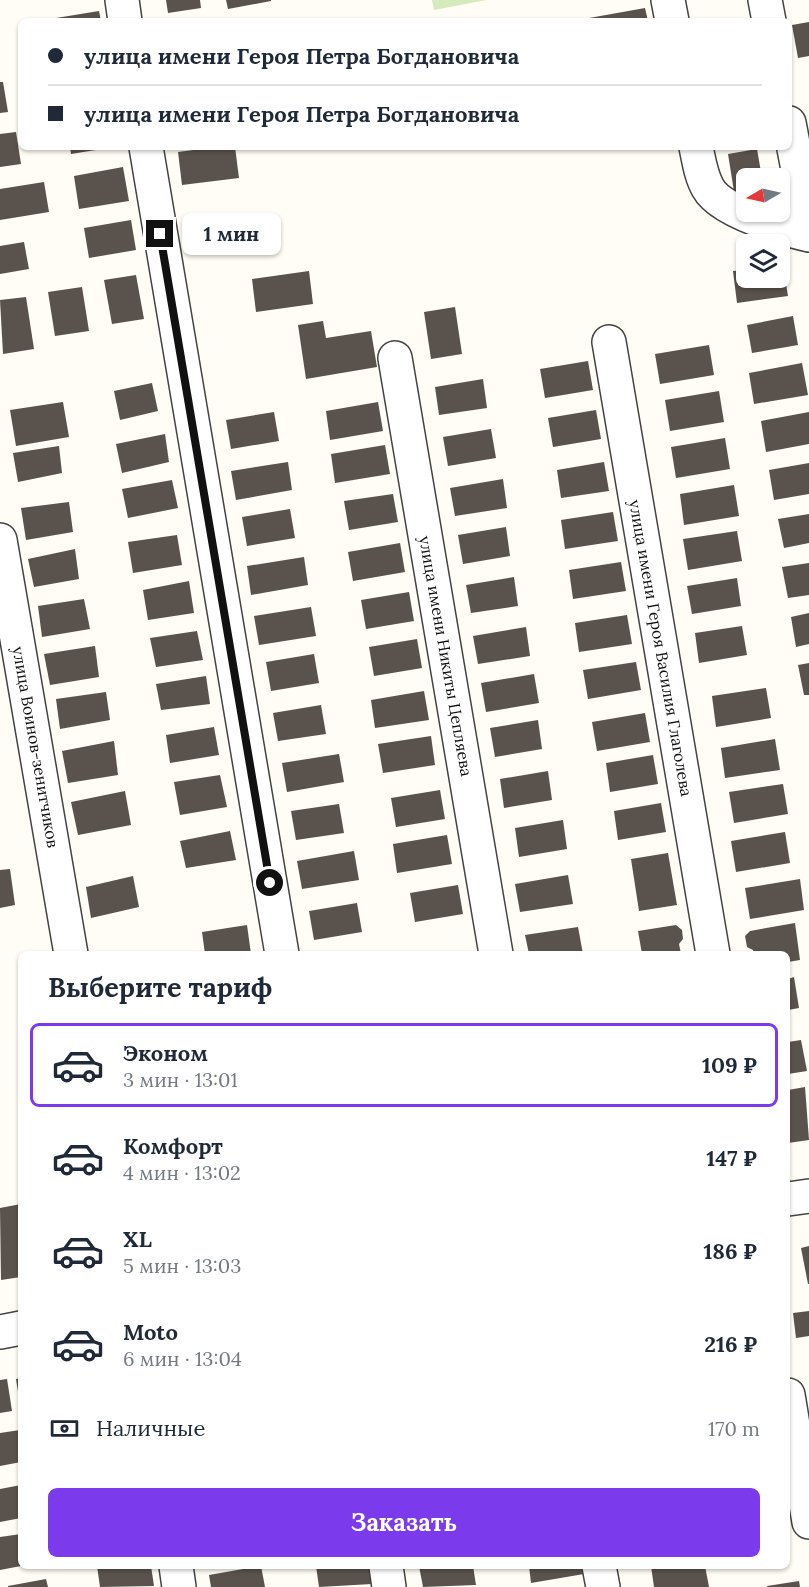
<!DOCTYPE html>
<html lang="ru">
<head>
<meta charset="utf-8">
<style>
  :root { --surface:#fff; --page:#f2f2f3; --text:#1f2937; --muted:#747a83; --line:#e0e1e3; --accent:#7c3aed }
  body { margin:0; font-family:Lora,serif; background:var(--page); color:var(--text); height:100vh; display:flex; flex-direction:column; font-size:22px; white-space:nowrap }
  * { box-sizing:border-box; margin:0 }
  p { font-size:20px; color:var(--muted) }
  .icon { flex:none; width:33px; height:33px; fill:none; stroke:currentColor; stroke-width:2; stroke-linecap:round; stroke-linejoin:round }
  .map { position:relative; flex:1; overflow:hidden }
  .side { position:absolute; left:18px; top:951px; width:772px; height:618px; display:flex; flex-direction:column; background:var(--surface); border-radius:9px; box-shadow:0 2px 4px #0004 }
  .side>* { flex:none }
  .top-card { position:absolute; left:18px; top:18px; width:774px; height:132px; border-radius:9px; box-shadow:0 2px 4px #0004; display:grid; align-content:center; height:132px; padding:0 30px; background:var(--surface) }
  .needle { width:39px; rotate:261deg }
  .fabs { position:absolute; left:736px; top:168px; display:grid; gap:12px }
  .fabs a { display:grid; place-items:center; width:54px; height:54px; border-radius:9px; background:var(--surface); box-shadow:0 2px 4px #0004; font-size:30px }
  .end { position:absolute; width:27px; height:27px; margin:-14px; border:8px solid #111; background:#fff; box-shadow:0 0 0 3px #fff }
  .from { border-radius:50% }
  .bubble { position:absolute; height:42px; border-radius:9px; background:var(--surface); box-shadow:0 2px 4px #0004; font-size:20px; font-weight:700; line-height:42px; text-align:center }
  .top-card b { display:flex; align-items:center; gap:21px; height:57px; font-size:22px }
  .top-card b+b { border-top:2px solid var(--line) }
  .top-card i { width:15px; height:15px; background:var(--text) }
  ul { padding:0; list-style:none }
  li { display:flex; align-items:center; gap:18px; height:84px; margin:0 12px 9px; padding:0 18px; border:3px solid transparent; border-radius:9px }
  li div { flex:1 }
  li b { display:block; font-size:22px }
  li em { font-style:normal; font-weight:700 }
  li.current { border-color:var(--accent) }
  li>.icon { width:54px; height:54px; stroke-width:1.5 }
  h2 { padding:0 30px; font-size:27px; line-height:72px }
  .pay { display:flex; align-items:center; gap:15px; height:66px; padding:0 30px; font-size:22px }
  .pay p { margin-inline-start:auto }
  .action { display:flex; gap:12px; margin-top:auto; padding:12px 30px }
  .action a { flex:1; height:69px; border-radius:9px; background:var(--accent); color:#fff; font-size:24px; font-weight:700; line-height:69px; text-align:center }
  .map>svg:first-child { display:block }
  .green { fill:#d5ebbd }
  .building { fill:#5a524d }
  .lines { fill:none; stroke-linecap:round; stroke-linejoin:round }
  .minor-casing { stroke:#444; stroke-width:36 }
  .minor { stroke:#fff; stroke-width:33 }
  .route { stroke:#111; stroke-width:8 }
  .labels { text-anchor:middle; stroke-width:6; stroke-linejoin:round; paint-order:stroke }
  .street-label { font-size:16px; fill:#111; stroke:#fff }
</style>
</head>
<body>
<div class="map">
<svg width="809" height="1587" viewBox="0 0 809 1587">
  <rect width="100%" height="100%" fill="#fffdf5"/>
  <path class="green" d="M432 0H487L434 10Z"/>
  <g class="building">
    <path d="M166 0H200L201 8 168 13Z"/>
    <path d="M226 0H271V1L228 9Z"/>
    <path d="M645 8 648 21H578V20Z"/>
    <path d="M99 11 101 21H51L50 19Z"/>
    <path d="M809 22V56L798 58 792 25Z"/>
    <path d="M0 82H3L8 112 0 113Z"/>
    <path d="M16 132 21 164 0 167V134Z"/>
    <path d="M70 147H107L108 148 71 154Z"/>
    <path d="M216 147H235L239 178 182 185 178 152Z"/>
    <path d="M757 149 762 178H747V202L736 204 728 154Z"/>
    <path d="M123 167 129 201 79 209 74 176Z"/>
    <path d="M44 182 49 212 0 220V189Z"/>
    <path d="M131 220 136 250 89 258 84 228Z"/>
    <path d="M24 242 29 269 0 274V246Z"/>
    <path d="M783 265 788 296 737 303 733 271 747 270V278H780V266Z"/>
    <path d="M309 271 313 304 256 312 252 279Z"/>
    <path d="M136 275 144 319 112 324 104 280Z"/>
    <path d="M82 287 89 331 55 336 48 292Z"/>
    <path d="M26 297 34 349 3 354 0 300Z"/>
    <path d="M455 307 462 354 431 359 424 312Z"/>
    <path d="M793 316 798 345 752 353 747 325Z"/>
    <path d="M323 321 326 338 371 331 377 367 306 379 298 325Z"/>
    <path d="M709 345 714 375 660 384 655 354Z"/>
    <path d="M588 361 593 390 545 398 540 369Z"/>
    <path d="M802 363 808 395 754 404 749 373Z"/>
    <path d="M483 379 487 408 439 415 435 387Z"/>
    <path d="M152 383 158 411 120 420 114 391Z"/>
    <path d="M719 391 724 422 670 431 665 400Z"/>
    <path d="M63 402 69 437 16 446 10 410Z"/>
    <path d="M378 402 383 431 330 440 326 411Z"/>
    <path d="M596 410 601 439 553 447 548 418Z"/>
    <path d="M274 412 279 441 231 449 226 420Z"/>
    <path d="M809 412V444L766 452 761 421Z"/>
    <path d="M491 429 496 458 448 466 443 437Z"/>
    <path d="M165 434 169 462 122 473 116 444Z"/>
    <path d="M725 438 730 469 676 478 671 447Z"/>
    <path d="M385 445 390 474 335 483 331 454Z"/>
    <path d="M59 446 62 473 18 482 13 453Z"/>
    <path d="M288 462 292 490 236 500 231 471Z"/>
    <path d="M604 462 609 491 561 498 557 470Z"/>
    <path d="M809 463V494L774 500 769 470Z"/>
    <path d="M503 479 507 508 455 516 450 488Z"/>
    <path d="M172 480 178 508 128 518 122 489Z"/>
    <path d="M734 485 739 516 684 525 680 494Z"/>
    <path d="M393 494 398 522 349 530 344 501Z"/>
    <path d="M69 502 73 532 26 540 21 508Z"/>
    <path d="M290 509 295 538 247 546 242 517Z"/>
    <path d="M613 512 618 541 565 549 561 520Z"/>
    <path d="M809 514V543L784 548 778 519Z"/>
    <path d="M506 527 510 556 463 564 458 535Z"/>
    <path d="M737 531 742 561 688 570 683 539Z"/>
    <path d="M177 535 182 565 133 573 128 542Z"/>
    <path d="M400 543 405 572 353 581 348 552Z"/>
    <path d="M75 549 79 579 34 587 28 559Z"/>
    <path d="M304 557 308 585 251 595 247 566Z"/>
    <path d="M621 562 626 591 573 599 569 570Z"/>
    <path d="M809 563V595L788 598 782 567Z"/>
    <path d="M514 577 518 606 471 613 466 585Z"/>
    <path d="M737 578 741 606 692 614 687 586Z"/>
    <path d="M189 581 194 613 148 620 143 590Z"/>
    <path d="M409 592 414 621 366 629 361 600Z"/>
    <path d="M84 599 90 629 42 637 38 606Z"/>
    <path d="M311 607 316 636 259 645 254 616Z"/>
    <path d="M809 613V644L796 647 791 617Z"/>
    <path d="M627 615 632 644 579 652 575 623Z"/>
    <path d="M742 626 747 655 699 663 695 633Z"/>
    <path d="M526 627 530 656 478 664 473 636Z"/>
    <path d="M197 631 203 660 156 667 150 638Z"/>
    <path d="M417 639 422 668 374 676 369 647Z"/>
    <path d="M95 646 99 677 50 685 44 654Z"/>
    <path d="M314 654 319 683 271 691 266 662Z"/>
    <path d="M636 662 641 690 588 699 583 670Z"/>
    <path d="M809 663V695H804L798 665Z"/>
    <path d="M534 674 539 703 486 712 481 683Z"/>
    <path d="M206 676 210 704 161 710 156 684Z"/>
    <path d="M766 688 771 718 716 727 712 696Z"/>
    <path d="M424 691 429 720 375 728 371 700Z"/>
    <path d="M106 692 110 720 60 729 56 699Z"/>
    <path d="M321 705 326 734 278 741 273 713Z"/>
    <path d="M645 713 650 742 597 751 592 722Z"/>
    <path d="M538 720 542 749 495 757 490 728Z"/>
    <path d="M214 727 219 755 170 763 166 735Z"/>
    <path d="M431 736 435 765 383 773 378 744Z"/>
    <path d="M775 739 780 770 725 778 721 748Z"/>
    <path d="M114 741 118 775 68 783 62 751Z"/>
    <path d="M339 754 344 782 287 792 282 763Z"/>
    <path d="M653 755 658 784 610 792 606 763Z"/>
    <path d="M548 771 552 800 504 808 500 779Z"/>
    <path d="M220 775 227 807 180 815 174 782Z"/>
    <path d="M783 784 788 814 734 823 729 792Z"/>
    <path d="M440 790 445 819 396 827 391 798Z"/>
    <path d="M125 791 131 825 78 835 71 802Z"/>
    <path d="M661 803 666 832 618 840 614 811Z"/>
    <path d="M339 804 344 833 296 840 291 811Z"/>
    <path d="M563 820 567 849 519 857 515 828Z"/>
    <path d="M230 831 236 860 186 868 180 841Z"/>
    <path d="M785 832 790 863 736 872 731 841Z"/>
    <path d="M447 835 452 864 397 873 393 844Z"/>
    <path d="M354 851 359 880 302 889 297 861Z"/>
    <path d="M668 853 677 905 639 911 631 859Z"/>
    <path d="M10 869 15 905 0 908V870Z"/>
    <path d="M568 875 573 904 520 912 515 884Z"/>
    <path d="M133 876 139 907 91 918 86 887Z"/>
    <path d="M800 879 804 910 750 919 745 888Z"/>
    <path d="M458 885 463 914 415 922 410 893Z"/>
    <path d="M357 903 362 932 314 940 309 911Z"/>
    <path d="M795 923 800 960 788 962V954H754L753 950 747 947 745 936 750 931Z"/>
    <path d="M247 925 251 954H205L202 932Z"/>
    <path d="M676 925 682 930 683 939 679 944 681 954H642L638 931Z"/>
    <path d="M578 927 583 954H529L525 935Z"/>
    <path d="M794 977 799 1008 788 1010V979Z"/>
    <path d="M801 1040 807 1071 788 1074V1042Z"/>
    <path d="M805 1087 809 1140 788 1143V1090Z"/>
    <path d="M21 1204V1277L1 1280 0 1208Z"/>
    <path d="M809 1246V1284H808L801 1248Z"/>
    <path d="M809 1311V1336L796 1338 793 1313Z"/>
    <path d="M21 1378V1404H20L16 1379Z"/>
    <path d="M7 1379 12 1411 0 1413V1380Z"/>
    <path d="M20 1430 21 1462 0 1466V1433Z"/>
    <path d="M21 1485V1518L0 1522V1489Z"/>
    <path d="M21 1534V1566L0 1570V1537Z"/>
    <path d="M97 1566H151L154 1586 100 1587Z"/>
    <path d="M261 1566 265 1587H211L209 1575Z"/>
    <path d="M316 1566H370L372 1584 319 1587Z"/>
    <path d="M419 1566H473L476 1585 423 1587Z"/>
    <path d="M529 1566H583L584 1574 531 1583Z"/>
    <path d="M651 1566H705L709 1587H654Z"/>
    <path d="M46 1579 48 1587H8V1586Z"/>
    <path d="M799 1581 800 1587H767V1586Z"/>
  </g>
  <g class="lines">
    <g class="minor-casing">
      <g id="minor">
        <path d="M122 0 125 21"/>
        <path d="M668 0 672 21"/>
        <path d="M765 0 769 21"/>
        <path d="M789 123 809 226"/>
        <path d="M146 147 282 954"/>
        <path d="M696 147C699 161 701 176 708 188 721 212 784 229 809 235"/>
        <path d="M609 342 713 954"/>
        <path d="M395 358 496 954"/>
        <path d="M0 540 71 954"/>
        <path d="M788 1199 809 1196"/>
        <path d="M0 1332 21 1328"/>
        <path d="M788 1395 809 1522"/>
        <path d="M176 1566 179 1587"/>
        <path d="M386 1566 389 1587"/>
        <path d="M599 1566 603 1587"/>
      </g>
    </g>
    <use href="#minor" class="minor"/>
  </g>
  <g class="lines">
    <path class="route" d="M160 234 270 883"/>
  </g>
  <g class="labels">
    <g class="street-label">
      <text transform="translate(661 648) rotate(80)" y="6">улица имени Героя Василия Глаголева</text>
      <text transform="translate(446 656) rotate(80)" y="6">улица имени Никиты Цепляева</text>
      <text transform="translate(36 747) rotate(80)" y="6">улица Воинов-зенитчиков</text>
    </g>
  </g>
</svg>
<div class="fabs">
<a><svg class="needle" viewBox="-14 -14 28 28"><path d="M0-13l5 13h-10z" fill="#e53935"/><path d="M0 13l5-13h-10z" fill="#747a83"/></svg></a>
<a><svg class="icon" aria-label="layers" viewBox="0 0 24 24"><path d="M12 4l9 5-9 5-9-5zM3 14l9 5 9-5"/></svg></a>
</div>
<i class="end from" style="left:270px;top:883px"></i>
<i class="end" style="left:160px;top:234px"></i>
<div class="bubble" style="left:182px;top:213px;width:99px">1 мин</div>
<div class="top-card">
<b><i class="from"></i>улица имени Героя Петра Богдановича</b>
<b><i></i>улица имени Героя Петра Богдановича</b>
</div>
<section class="side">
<h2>Выберите тариф</h2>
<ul>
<li class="current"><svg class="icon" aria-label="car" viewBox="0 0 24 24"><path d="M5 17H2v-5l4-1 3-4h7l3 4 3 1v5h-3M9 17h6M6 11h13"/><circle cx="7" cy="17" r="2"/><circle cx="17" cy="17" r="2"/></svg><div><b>Эконом</b><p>3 мин · 13:01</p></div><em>109 ₽</em></li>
<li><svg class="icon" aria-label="car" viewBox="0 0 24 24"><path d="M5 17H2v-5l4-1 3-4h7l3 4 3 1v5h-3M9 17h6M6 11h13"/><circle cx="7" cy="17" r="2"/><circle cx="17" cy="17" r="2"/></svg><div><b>Комфорт</b><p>4 мин · 13:02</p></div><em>147 ₽</em></li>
<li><svg class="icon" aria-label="car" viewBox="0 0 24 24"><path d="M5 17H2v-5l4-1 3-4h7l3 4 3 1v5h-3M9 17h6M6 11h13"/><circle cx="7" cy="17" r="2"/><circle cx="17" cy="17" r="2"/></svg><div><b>XL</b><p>5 мин · 13:03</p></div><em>186 ₽</em></li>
<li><svg class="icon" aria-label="car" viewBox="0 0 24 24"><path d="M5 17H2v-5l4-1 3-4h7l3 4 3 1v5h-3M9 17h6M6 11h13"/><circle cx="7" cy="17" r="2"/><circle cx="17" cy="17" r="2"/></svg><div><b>Moto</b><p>6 мин · 13:04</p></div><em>216 ₽</em></li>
</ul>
<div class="pay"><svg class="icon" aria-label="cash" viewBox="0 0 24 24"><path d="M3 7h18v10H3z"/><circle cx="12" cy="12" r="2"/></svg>Наличные<p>170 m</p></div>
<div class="action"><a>Заказать</a></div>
</section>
</div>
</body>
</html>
